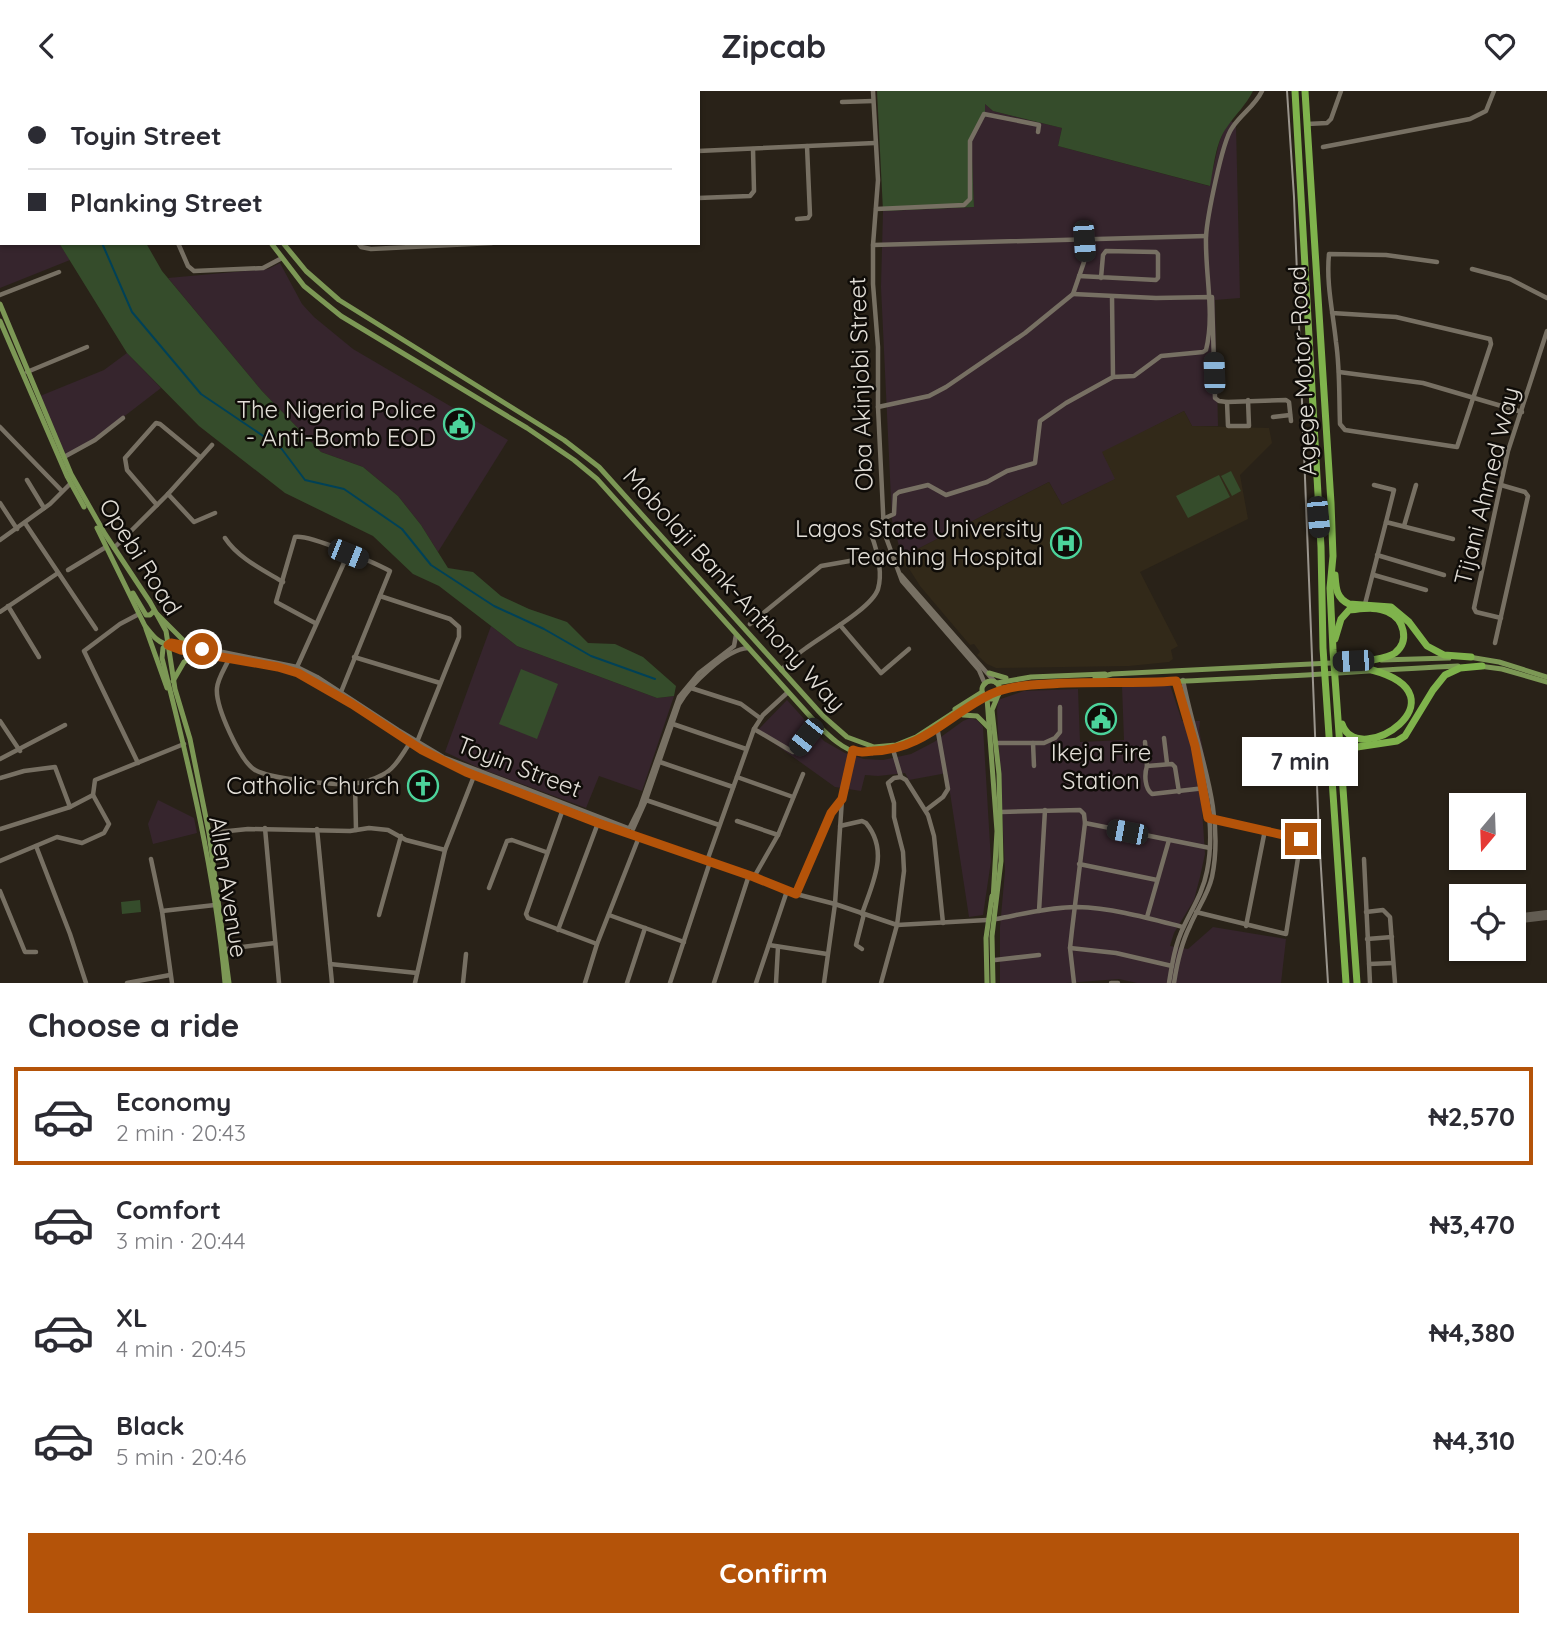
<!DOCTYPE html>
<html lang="en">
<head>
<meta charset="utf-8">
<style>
  :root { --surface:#fff; --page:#f7f7f7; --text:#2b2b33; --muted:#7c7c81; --line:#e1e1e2; --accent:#b45309 }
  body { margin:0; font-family:Quicksand,sans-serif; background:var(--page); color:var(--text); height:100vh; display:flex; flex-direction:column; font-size:26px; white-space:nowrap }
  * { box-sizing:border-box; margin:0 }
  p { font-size:23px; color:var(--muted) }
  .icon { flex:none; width:38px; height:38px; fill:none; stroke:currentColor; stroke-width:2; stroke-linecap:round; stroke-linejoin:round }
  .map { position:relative; height:892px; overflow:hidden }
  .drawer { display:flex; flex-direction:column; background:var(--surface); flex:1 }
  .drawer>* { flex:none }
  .banner { position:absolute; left:0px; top:0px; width:700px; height:154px; box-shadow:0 2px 5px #0004; display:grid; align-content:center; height:154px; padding:0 28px; background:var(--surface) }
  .needle { width:46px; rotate:199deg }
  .fabs { position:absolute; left:1449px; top:702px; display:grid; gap:14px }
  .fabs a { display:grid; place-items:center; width:77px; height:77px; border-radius:0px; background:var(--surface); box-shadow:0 2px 5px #0004; font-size:35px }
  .end { position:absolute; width:32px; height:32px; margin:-16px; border:9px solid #b45309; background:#fff; box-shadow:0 0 0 4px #fff }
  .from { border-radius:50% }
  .bubble { position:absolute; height:49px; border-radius:0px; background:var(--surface); box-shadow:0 2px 5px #0004; font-size:23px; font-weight:800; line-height:49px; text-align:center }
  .car { position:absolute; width:21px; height:42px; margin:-21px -10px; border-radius:9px; box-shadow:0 0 5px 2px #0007; background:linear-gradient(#222 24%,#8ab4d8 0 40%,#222 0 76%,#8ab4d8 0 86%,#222 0) }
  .banner b { display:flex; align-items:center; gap:24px; height:66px; font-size:26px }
  .banner b+b { border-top:2px solid var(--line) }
  .banner i { width:18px; height:18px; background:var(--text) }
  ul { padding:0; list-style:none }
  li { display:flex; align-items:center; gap:21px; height:98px; margin:0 14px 10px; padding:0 14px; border:4px solid transparent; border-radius:0px }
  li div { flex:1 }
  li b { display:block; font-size:26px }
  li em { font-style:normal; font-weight:800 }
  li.current { border-color:var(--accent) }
  li>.icon { width:63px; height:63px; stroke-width:1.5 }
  h2 { padding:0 28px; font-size:32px; line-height:84px }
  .primary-button { display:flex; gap:14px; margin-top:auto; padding:14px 28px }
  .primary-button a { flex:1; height:80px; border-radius:0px; background:var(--accent); color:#fff; font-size:28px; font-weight:800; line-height:80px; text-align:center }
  header { display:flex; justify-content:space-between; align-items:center; height:91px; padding:0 28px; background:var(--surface); font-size:32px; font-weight:800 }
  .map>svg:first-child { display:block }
  .commercial { fill:#36252d }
  .medical { fill:#322919 }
  .green { fill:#354c2b }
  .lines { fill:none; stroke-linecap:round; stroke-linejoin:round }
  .stream { stroke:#004157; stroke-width:2 }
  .taxiway { stroke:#625c52; stroke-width:10 }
  .minor { stroke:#777063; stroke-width:4.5 }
  .major { stroke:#7c9855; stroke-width:5 }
  .highway { stroke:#7fb34c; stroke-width:7 }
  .rail { stroke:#9a958d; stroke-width:2 }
  .route { stroke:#b45309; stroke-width:9 }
  .labels { text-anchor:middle; stroke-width:5; stroke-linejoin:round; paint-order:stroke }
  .street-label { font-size:24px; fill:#e2ded7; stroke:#0f0c08 }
  .poi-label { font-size:24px; fill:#e2ded7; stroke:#0f0c08; text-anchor:end }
</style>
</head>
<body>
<header><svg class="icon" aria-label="back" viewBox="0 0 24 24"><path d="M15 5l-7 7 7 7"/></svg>Zipcab<svg class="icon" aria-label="heart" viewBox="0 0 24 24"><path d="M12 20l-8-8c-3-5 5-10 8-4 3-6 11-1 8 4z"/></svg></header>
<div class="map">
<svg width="1547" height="892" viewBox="0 0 1547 892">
  <rect width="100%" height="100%" fill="#292218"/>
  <g class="commercial">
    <path d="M985 13 993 20 1062 37 1058 55 1209 95 1219 52 1225 37 1231 30 1236 34 1240 207 1215 209 1218 335H1192L1184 320 1103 362 1116 388 1062 414 1049 391 902 466 892 429 881 196 883 120 974 116 971 45Z"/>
    <path d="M0 119H2V152H59L70 169 0 197Z"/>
    <path d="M280 172 302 213 314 226 353 258 508 349 438 461 421 434 398 405 363 376 321 361 262 300 168 187 268 178Z"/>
    <path d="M127 262 161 297 87 354 65 364 40 305 104 279Z"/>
    <path d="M491 535 517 555 657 607 674 605 642 700 599 685 586 717 479 677 445 661Z"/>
    <path d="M1170 594 1182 630H1200L1199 639 1212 702 1201 703 1205 763 1200 786 1194 809 1174 842 1170 855 1188 858 1213 836 1286 848 1281 892H1137L1119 888 1066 892H1000V836L1005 780 997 619 998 609 1024 600 1078 598 1080 651 1124 649 1122 595Z"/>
    <path d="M787 609 824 650 845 662 864 668 883 669 911 663 934 651 963 630 970 627 977 629 983 636 991 770 983 824 969 826 947 682 909 689 905 682 878 685 865 684 861 700 835 696 757 640Z"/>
    <path d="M158 709 194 727 197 742 153 753 148 733Z"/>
  </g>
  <path class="medical" d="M1184 320 1192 335 1269 337 1272 352 1240 384 1248 428 1140 481 1178 555 1171 559 1173 568 1169 571 1129 575 996 577 987 573 977 564 980 561 974 553 970 554 920 495 908 476 906 477 902 466 1049 391 1062 414 1115 388 1102 361Z"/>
  <g class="green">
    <path d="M877 0H1253C1246 14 1236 23 1227 36 1215 52 1214 76 1210 95L1058 55 1062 37 993 20 985 13V26L971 45 974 116 883 120Z"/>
    <path d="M59 152H146L162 180 262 300 321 361 363 376 398 405 421 434 448 477 473 481 501 505 529 518 567 531 588 552 615 553 643 566 676 595 674 605 657 607 517 555 439 495 413 483 373 445 285 402 199 335 127 262Z"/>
    <path d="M1231 380 1241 400 1232 405 1221 385Z"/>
    <path d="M1219 384 1230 406 1188 427 1176 405Z"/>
    <path d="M521 578 558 593 537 648 499 633Z"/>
    <path d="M140 809 141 821 122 823 121 811Z"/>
  </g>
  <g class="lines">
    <g class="stream">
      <path d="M23 0 24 2"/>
      <path d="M102 152 132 221 201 303 281 357 305 389 344 398 402 438 431 474 494 515 544 538 591 565 655 588"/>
    </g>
    <path class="taxiway" d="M1514 828 1547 824"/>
    <g class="minor">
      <path d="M122 0 123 2"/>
      <path d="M332 0V2"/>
      <path d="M433 0V2"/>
      <path d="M482 0V2"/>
      <path d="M587 0V2"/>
      <path d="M873 0 878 89 873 154V193L878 256V316L884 441 902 490 979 579 985 593"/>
      <path d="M842 11 873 10"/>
      <path d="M1307 33 1327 32 1331 28 1341 0"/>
      <path d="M1323 56 1470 28 1486 20 1494 0"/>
      <path d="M698 60 875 52"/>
      <path d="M0 62 2 61"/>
      <path d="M698 107 750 105 754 100 753 58"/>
      <path d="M0 118 2 117"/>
      <path d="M876 118 964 114 970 108V50L984 23 1039 34 1038 41"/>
      <path d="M797 128 808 127 810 124 807 55"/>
      <path d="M178 152 188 175 194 180 263 177 282 167"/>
      <path d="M358 152 361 156 371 158 492 152"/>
      <path d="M873 154 1206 145"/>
      <path d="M1472 178 1510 188 1547 207"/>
      <path d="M1079 185 1156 189 1158 187V163L1156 161 1106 160 1103 164 1101 187"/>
      <path d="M1073 203 1156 207 1212 206 1215 307 1219 310 1227 311 1286 309 1289 311 1291 330"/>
      <path d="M0 204 59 181"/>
      <path d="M1332 222 1396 226 1490 248 1491 253 1457 356 1345 339 1340 333C1339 306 1340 278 1336 251 1333 221 1326 193 1329 163L1386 164 1437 171"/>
      <path d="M27 281 87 256"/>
      <path d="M1339 281 1423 292 1522 321"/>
      <path d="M1113 286 1134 285 1161 265 1203 261 1206 259C1215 223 1205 183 1206 146 1207 127 1222 51 1232 37 1241 23 1255 15 1262 0"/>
      <path d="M1227 311 1228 335H1249L1248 309"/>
      <path d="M878 316 929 305 946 296 1025 242 1073 203 1084 171V150"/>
      <path d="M1273 326 1290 324"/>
      <path d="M0 336 62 400"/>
      <path d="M64 366 95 349 123 327"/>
      <path d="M27 389 44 417"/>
      <path d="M1374 394 1394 399 1386 431"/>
      <path d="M168 403 194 431 215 422"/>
      <path d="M0 412 17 438"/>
      <path d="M157 414 127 379 125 367 156 332 160 333 200 366"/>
      <path d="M883 428 894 423 895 404 899 401 928 394 946 404 987 391 1007 380 1035 372 1040 330 1066 312 1113 286 1112 206"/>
      <path d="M25 432 96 538"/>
      <path d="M1404 435 1416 394"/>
      <path d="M225 447C238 467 263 479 283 491"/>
      <path d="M0 449 50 413 70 393"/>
      <path d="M114 457 168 403 212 354"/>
      <path d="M1377 464 1444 484"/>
      <path d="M68 479 106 456"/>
      <path d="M901 484 995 591"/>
      <path d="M1374 484 1426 499"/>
      <path d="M380 505 450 528 459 536V546L417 651"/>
      <path d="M1365 513 1386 431 1453 448"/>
      <path d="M8 515 39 566"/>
      <path d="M0 521 58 482"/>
      <path d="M1501 527 1476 521 1474 517 1508 360 1547 240"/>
      <path d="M315 532 276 511 295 446C309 443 375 472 390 480L341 601"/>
      <path d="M750 533 821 475 878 465"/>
      <path d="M840 534 881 582 909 558"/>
      <path d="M1495 552 1528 405 1525 401 1501 394"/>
      <path d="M168 553 171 552 188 554 297 576 317 586 398 639 443 666 628 737"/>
      <path d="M169 554 181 560 278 576 298 582 328 598 441 670 474 685 627 741"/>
      <path d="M354 566 440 592"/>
      <path d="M229 568C225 577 218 587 217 597 215 615 240 670 255 679 270 688 332 694 351 693 361 692 373 689 382 684 395 678 402 663 410 652"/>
      <path d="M297 576 348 463"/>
      <path d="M781 579C789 571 797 563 806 557 823 544 872 517 878 498 883 481 877 459 871 443L884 441"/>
      <path d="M691 597 741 613 760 627"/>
      <path d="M0 630 20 660"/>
      <path d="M673 633 746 658"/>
      <path d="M754 638 793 661 817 633"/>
      <path d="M1164 647 1167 672"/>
      <path d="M1145 651 1147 675"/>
      <path d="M996 652H1044L1055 647 1060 641V616"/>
      <path d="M1033 652 1034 675"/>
      <path d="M894 662 901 686 906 689 928 724 934 745 943 832"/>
      <path d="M0 668 65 634"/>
      <path d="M660 671 733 696"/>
      <path d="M138 672 84 560 120 533 139 523"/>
      <path d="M737 686 793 706"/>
      <path d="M0 687 24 680 55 676 70 716"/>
      <path d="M355 692 356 739"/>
      <path d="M1179 701 1175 676 1172 673 1147 675C1144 684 1145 698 1152 703L1205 697"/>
      <path d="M646 709 719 734"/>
      <path d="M563 718 526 823 528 827 597 853"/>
      <path d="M926 719 943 706 948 698 938 641"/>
      <path d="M1001 721 1080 719 1084 723 1085 732 1072 839 1070 857 1074 892"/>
      <path d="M737 730 778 744"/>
      <path d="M1085 732 1210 757"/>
      <path d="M840 735 862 730 866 732C890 761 872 793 862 823"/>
      <path d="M630 736 640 716 679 606 699 582 734 555 736 544"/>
      <path d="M265 737 279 892"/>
      <path d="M0 738 70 716 93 704"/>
      <path d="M317 738 332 892"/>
      <path d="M633 738 646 709 679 613C690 594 726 558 748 557"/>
      <path d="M209 742 248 738 350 740 369 737 388 739 406 749 445 759"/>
      <path d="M631 743 754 786 796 803 835 813 897 834 987 829"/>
      <path d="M36 755 70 843 86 892"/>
      <path d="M151 768 162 820 172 892"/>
      <path d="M1364 768 1370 892"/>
      <path d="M0 770 57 746 82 752 104 742 109 733 93 704 95 689 184 653"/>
      <path d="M707 770 754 638 763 624 787 602"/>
      <path d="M1079 773 1157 789"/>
      <path d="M754 786 778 744 803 683"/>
      <path d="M489 797 507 750 512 749 546 761"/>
      <path d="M0 800 25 861H36"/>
      <path d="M796 803 831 722 842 709"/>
      <path d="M162 820 215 814"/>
      <path d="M1039 820 1045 719"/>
      <path d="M1196 821 1286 843 1287 837 1301 748 1214 729"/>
      <path d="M1366 821 1383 819 1390 826 1395 892"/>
      <path d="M379 824 401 745"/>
      <path d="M609 824 684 851"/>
      <path d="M1147 826 1169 749"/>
      <path d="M996 828C1023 823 1050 816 1077 816 1113 817 1148 827 1183 836"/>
      <path d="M1246 835 1265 739"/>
      <path d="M558 839 598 732"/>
      <path d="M1367 848 1392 846"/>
      <path d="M769 854 827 863"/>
      <path d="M1070 857 1116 862 1172 875"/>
      <path d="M226 858 275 852"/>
      <path d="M862 858 856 854 864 823"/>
      <path d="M995 869 1039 864"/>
      <path d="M330 873 417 882"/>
      <path d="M1369 873 1393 872"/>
      <path d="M127 892 170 884"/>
      <path d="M415 892 445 759 474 685"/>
      <path d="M463 892 466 863"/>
      <path d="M585 892 597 853 639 746"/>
      <path d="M627 892 645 837"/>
      <path d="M670 892 710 771"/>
      <path d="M714 892 749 784"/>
      <path d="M756 892 787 800"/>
      <path d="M776 892 778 856"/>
      <path d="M824 892 835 813 842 708 853 659"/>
      <path d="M881 892 897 834 904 780 903 761 894 726V712L888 692 894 687 901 686"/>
      <path d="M1111 892H1118"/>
      <path d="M1169 892C1172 873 1175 853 1184 835 1193 816 1203 801 1207 780 1220 716 1191 651 1176 590"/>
      <path d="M1174 892C1177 872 1181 853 1190 835 1197 818 1208 804 1212 786 1226 718 1195 654 1183 589"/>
    </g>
    <g class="major">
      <path d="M221 0V2"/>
      <path d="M230 0V2"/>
      <path d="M271 152 304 195 341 225 527 337 574 369 597 388 817 633C828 644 844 660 860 662 865 662 871 660 876 660 929 659 959 609 1008 597 1056 586 1107 593 1156 591 1257 588 1358 580 1458 575"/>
      <path d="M283 152 306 180 339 209 564 349 599 376 823 625 847 646 874 656 896 654 916 646 959 618"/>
      <path d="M0 213 71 383 105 443 150 511 166 540 175 598 190 648 209 742 229 892"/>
      <path d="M0 230 67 385 84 416"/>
      <path d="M97 437 145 535C151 542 158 553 168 553"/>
      <path d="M133 502 146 524H150L154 520 188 554"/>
      <path d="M146 538 167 597"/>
      <path d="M168 553 163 557 162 567C189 674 215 781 225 892"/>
      <path d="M1469 566 1499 571 1547 586"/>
      <path d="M1381 569 1449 567"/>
      <path d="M1479 575 1502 578 1547 591"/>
      <path d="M989 582 1006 587"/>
      <path d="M1095 587 1112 583 1372 570"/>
      <circle cx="991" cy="599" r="9"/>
      <path d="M173 590 184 571 196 563"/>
      <path d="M997 592 1031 586 1105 583"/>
      <path d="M987 607 997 740 993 809"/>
      <path d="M955 618 982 601"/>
      <path d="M963 624 977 625 989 637"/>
      <path d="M987 892 986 847 992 805"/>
      <path d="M993 892 992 845 1001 770 999 683 992 619 997 607"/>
    </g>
    <g class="highway">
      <path d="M1295 0 1321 456 1323 557 1346 892"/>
      <path d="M1305 0 1331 412 1333 465 1330 497 1333 559 1357 892"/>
      <path d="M1335 484C1336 497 1336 507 1349 513L1391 516 1409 531 1427 555 1444 564 1471 566"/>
      <path d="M1335 548 1341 528 1349 519C1361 518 1377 515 1388 521 1404 528 1410 550 1395 562 1388 567 1376 568 1368 570"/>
      <path d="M1342 633C1358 680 1469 605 1372 579"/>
      <path d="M1341 667 1357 656 1397 650 1405 645 1433 599 1445 584 1460 577 1482 575"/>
    </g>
    <path class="rail" d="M1287 0 1294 106 1319 745 1328 892"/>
  </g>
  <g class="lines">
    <path class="route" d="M202 558 171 552 168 554 181 559 278 576 298 582 352 613 422 659 466 681 598 732 754 786 796 803 831 722 842 708 853 659C861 662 865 661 873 660 923 659 949 623 991 603 1009 595 1029 594 1048 593 1091 590 1133 593 1176 590L1195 655 1208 727 1301 748"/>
  </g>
  <defs>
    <g id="civic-ring" transform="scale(1.575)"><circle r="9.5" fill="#0f0c08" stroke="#4cd39b" stroke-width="1.5"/><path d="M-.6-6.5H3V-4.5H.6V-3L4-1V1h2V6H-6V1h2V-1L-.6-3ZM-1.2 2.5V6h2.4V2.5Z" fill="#4cd39b"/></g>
    <g id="hospital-ring" transform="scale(1.575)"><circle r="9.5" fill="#0f0c08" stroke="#4cd39b" stroke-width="1.5"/><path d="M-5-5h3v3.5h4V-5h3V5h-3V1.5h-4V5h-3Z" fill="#4cd39b"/></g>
    <g id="church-ring" transform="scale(1.575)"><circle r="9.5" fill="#0f0c08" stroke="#4cd39b" stroke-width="1.5"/><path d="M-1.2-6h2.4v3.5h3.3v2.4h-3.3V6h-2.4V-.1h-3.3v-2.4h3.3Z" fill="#4cd39b"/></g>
  </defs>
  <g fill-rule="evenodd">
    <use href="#civic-ring" x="459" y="333"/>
    <use href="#hospital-ring" x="1066" y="452"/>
    <use href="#civic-ring" x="1101" y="628"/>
    <use href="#church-ring" x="423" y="695"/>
  </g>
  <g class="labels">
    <g class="street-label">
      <text transform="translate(1303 280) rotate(-93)" y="8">Agege Motor Road</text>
      <text transform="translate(861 293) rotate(-92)" y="8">Oba Akinjobi Street</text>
      <text transform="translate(1487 395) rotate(-76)" y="8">Tijani Ahmed Way</text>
      <text transform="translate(140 466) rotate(58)" y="8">Opebi Road</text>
      <text transform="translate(734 499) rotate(48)" y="8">Mobolaji Bank-Anthony Way</text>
      <text transform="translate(519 676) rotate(21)" y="8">Toyin Street</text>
      <text transform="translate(228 796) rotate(81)" y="8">Allen Avenue</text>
    </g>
    <g class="poi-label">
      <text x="436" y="327">The Nigeria Police<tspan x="436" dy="28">- Anti-Bomb EOD</tspan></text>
      <text x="1043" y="446">Lagos State University<tspan x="1043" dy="28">Teaching Hospital</tspan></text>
      <text x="1101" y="670" text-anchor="middle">Ikeja Fire<tspan x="1101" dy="28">Station</tspan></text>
      <text x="400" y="703">Catholic Church</text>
    </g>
  </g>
</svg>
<div class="fabs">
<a><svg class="needle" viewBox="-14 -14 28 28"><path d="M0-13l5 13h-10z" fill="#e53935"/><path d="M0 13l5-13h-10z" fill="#7c7c81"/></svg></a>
<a><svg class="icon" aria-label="locate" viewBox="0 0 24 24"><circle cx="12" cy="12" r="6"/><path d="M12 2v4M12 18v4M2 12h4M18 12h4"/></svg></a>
</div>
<i class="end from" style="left:202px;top:558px"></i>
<i class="end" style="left:1301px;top:748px"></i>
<div class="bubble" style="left:1242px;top:646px;width:116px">7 min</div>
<i class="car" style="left:1084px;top:150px;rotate:176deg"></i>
<i class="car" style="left:1214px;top:282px;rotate:358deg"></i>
<i class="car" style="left:1318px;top:426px;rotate:175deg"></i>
<i class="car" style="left:348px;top:463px;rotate:112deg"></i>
<i class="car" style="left:1353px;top:570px;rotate:267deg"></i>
<i class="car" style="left:806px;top:646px;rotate:218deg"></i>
<i class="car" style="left:1127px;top:741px;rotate:281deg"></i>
<div class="banner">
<b><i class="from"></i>Toyin Street</b>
<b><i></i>Planking Street</b>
</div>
</div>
<section class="drawer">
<h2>Choose a ride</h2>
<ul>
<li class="current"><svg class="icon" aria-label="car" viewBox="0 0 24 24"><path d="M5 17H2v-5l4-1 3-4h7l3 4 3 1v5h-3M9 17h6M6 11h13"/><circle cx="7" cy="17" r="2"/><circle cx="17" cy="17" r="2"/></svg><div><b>Economy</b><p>2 min · 20:43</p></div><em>₦2,570</em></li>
<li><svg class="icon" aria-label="car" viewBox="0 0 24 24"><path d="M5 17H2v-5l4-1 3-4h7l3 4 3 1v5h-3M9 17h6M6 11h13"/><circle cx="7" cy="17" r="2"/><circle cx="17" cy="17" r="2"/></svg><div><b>Comfort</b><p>3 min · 20:44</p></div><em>₦3,470</em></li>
<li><svg class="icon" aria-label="car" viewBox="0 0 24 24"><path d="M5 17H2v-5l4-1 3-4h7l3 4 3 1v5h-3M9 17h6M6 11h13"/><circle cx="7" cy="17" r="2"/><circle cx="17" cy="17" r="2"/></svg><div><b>XL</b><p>4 min · 20:45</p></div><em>₦4,380</em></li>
<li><svg class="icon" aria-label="car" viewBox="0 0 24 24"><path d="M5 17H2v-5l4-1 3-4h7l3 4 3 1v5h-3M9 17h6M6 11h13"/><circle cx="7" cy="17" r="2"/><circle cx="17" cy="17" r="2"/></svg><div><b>Black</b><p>5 min · 20:46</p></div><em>₦4,310</em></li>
</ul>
<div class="primary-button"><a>Confirm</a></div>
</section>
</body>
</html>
